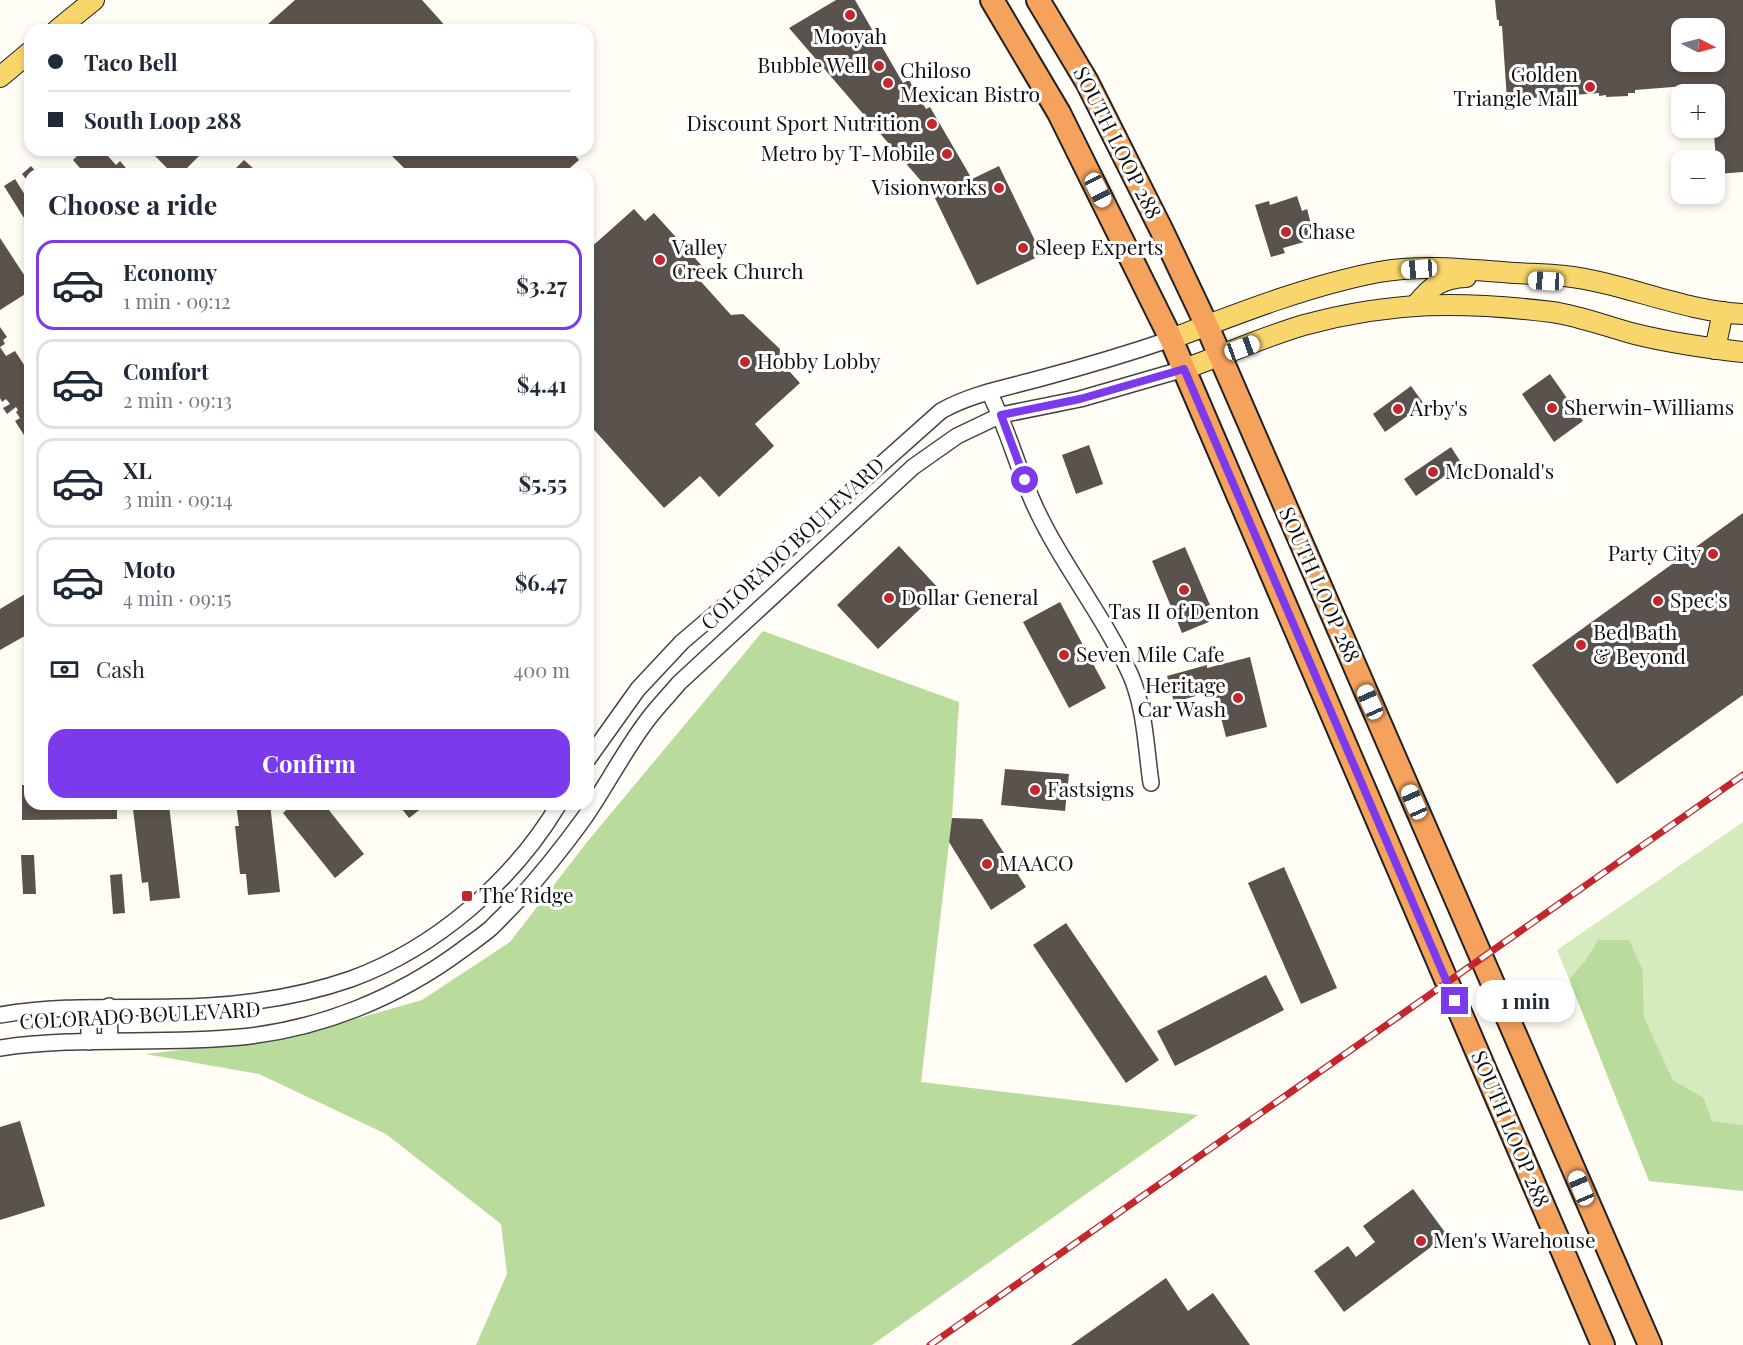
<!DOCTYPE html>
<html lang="en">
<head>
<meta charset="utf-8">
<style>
  :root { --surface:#fff; --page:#f2f2f3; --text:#1f2937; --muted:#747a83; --line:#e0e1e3; --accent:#7c3aed }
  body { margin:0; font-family:"Playfair Display",serif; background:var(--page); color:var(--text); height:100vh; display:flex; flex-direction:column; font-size:22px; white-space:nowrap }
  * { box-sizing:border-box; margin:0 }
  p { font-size:20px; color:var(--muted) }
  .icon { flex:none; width:33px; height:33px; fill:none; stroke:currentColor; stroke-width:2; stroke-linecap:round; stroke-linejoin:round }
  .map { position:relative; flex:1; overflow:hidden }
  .drawer { position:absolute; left:24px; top:168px; width:570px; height:642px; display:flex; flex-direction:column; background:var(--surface); border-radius:18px; box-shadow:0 3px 9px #0003 }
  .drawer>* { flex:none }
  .banner { position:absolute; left:24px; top:24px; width:570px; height:132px; border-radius:18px; box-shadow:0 3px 9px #0003; display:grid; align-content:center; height:132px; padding:0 24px; background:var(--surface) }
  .needle { width:39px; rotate:96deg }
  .tools { position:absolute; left:1671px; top:18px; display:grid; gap:12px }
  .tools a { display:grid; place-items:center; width:54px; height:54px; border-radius:12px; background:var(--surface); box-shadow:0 3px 9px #0003; font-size:30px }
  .end { position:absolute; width:27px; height:27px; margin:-14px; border:8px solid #7c3aed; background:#fff; box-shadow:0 0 0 3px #fff }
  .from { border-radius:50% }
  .bubble { position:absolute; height:42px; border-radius:18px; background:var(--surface); box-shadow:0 3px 9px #0003; font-size:20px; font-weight:700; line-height:42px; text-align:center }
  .car { position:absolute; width:18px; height:36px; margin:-18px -9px; border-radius:8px; box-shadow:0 0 4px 2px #0007; background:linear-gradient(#fff 24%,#345 0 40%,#fff 0 76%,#345 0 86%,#fff 0) }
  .banner b { display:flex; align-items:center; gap:21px; height:57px; font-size:22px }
  .banner b+b { border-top:2px solid var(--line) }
  .banner i { width:15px; height:15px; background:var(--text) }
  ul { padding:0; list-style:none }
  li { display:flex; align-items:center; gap:18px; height:90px; margin:0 12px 9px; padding:0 12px; border:3px solid var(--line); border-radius:18px }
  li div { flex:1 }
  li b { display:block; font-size:22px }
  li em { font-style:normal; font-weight:700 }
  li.current { border-color:var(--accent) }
  li>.icon { width:54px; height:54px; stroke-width:1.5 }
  h2 { padding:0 24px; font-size:27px; line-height:72px }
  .pay { display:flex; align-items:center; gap:15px; height:66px; padding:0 24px; font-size:22px }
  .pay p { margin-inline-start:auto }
  .primary-button { display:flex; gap:12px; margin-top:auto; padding:12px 24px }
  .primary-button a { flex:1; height:69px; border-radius:18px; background:var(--accent); color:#fff; font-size:24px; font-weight:700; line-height:69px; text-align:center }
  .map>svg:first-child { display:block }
  .green { fill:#d5ebbd }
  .forest { fill:#b9dc9c }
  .building { fill:#5a524d; fill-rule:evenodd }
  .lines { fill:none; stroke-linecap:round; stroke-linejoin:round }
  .minor-casing { stroke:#444; stroke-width:18 }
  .major-casing { stroke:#222; stroke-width:22 }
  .highway-casing { stroke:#222; stroke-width:26 }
  .minor { stroke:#fff; stroke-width:15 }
  .major { stroke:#f9d66b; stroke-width:20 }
  .highway { stroke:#f5a25d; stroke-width:22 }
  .rail-casing { stroke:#c4262e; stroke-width:7 }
  .rail { stroke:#fff; stroke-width:4.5; stroke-dasharray:14; stroke-linecap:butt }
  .route { stroke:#7c3aed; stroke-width:8 }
  .poi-dot { fill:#c4262e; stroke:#fff; stroke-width:2 }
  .labels { text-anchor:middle; stroke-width:6; stroke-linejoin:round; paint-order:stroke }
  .poi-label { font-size:21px; fill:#111; stroke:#fff; text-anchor:start }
  .street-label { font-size:21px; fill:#111; stroke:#fff }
</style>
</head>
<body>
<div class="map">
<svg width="1743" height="1345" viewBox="0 0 1743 1345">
  <rect width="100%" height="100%" fill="#fffdf5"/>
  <path class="green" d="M1743 822V1125L1712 1121 1704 1098 1673 1080 1644 1017 1643 971 1598 940 1585 961 1569 979 1557 950Z"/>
  <g class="forest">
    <path d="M763 631 959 702 952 818 921 1082 1198 1115 872 1345H476L507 1274 501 1224 386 1134 259 1074 145 1054 289 1038 422 1000 510 942 587 842Z"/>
    <path d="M1598 940H1629L1643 971 1644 1017 1673 1080 1704 1098 1712 1121 1743 1125V1191L1649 1181 1569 979 1585 961Z"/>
  </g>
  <g class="building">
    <path d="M295 0H422L449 30H274L268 24Z"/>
    <path d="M836 0H855L903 83 909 80 926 109 930 107 972 179 999 166 1042 255 977 285 934 196 789 28Z"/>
    <path d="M1495 0H1743V172L1717 174 1714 134 1711 135V128H1714V94H1712L1711 84 1635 90V93H1628V96L1606 97V95L1599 96V93L1507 100 1502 26H1499V20H1497ZM1682 28H1714V62H1682Z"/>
    <path d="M72 150H110L112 151 107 155 116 165 120 161 131 174H93L89 169 85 174 73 160 77 156Z"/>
    <path d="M157 150H200L197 153 199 156 183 172 181 169 176 174H173L153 154Z"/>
    <path d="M386 150H570L579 160 563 174H410Z"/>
    <path d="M244 160 254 169 249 174H230Z"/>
    <path d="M31 166 38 174H30V184L22 174Z"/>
    <path d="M15 179 30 203V214L24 218 4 186Z"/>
    <path d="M1297 196 1302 211 1307 209 1311 224 1306 226 1311 240 1283 248 1285 253 1271 257 1255 205 1269 201 1270 205Z"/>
    <path d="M634 209 645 221 654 213 703 267 695 275 731 315 743 314 780 349 779 360 800 383 755 424 774 446 719 497 700 476 664 508 588 423V250Z"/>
    <path d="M0 238 30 284V291L0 310Z"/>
    <path d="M0 327 7 337 3 340 5 344 0 347 6 356 15 351 30 374V431L24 435 15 421 20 418 16 412 18 410 16 407 7 414 3 408 10 404 6 399 2 402 0 398Z"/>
    <path d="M1550 374 1583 421 1554 442 1522 394Z"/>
    <path d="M1411 386 1424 404 1385 432 1373 414Z"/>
    <path d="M1089 445 1103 484 1076 494 1062 455Z"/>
    <path d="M1451 447 1462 464 1416 496 1404 479Z"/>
    <path d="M1743 513V695L1617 784 1532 665Z"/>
    <path d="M899 546 940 590 878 649 837 605Z"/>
    <path d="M1185 547 1216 619 1182 633 1152 561Z"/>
    <path d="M30 591V633L0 650V609Z"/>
    <path d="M1060 602 1106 688 1069 708 1023 622Z"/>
    <path d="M1250 657 1267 727 1226 737 1214 691 1174 702 1167 676 1207 665V668Z"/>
    <path d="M1005 769 1069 774 1065 811 1001 805Z"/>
    <path d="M22 785H30V804H117V819L22 820Z"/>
    <path d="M236 804H270L280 892 248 895 246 874H240L235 826H239Z"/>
    <path d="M293 804H324L364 854 335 878 283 813Z"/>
    <path d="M398 804H427L409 818Z"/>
    <path d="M169 805 180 898 150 901 148 882 142 883 133 809Z"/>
    <path d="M952 818 982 819 1026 887 991 910 949 842Z"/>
    <path d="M21 855H34L36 894H23Z"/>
    <path d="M1284 867 1337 988 1301 1004 1248 883Z"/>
    <path d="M122 874 125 913 113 914 110 875Z"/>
    <path d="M1066 923 1159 1060 1126 1083 1033 945Z"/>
    <path d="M1266 975 1284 1010 1175 1066 1157 1031Z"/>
    <path d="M20 1121 45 1206 0 1220V1127Z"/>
    <path d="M1413 1189 1447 1235 1344 1312 1314 1271 1348 1246 1356 1257 1375 1242 1363 1226Z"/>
    <path d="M1166 1278 1188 1311 1213 1293 1250 1345H1071Z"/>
  </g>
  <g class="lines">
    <g class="minor-casing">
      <g id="minor">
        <path d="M989 392C1007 427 1017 466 1033 502 1060 563 1104 615 1131 676 1145 709 1146 748 1151 783"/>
        <path d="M588 759 638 689 682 642 750 584 840 501 941 411C971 394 1005 388 1038 379 1083 367 1127 354 1171 339"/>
        <path d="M109 1006 110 1041"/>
        <path d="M89 1008V1042"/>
        <path d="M0 1015C69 1003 139 1010 208 1006 256 1003 305 995 351 979 436 948 513 881 559 804"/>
        <path d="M0 1048C79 1036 161 1045 241 1037 321 1029 397 998 462 950 471 943 482 936 491 928 526 894 556 857 585 817 607 785 625 749 649 718 658 706 669 695 679 683L913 467 957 436 1001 415 1080 399 1184 369"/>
      </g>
    </g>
    <g class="major-casing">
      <g id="major">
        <path d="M57 30 94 0"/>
        <path d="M0 77 30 52"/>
        <path d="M1416 305C1431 286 1442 278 1466 277"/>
        <path d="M1171 339C1236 314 1310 285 1379 272 1424 264 1470 270 1515 273 1532 274 1549 274 1565 276 1625 283 1682 311 1743 314"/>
        <path d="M1715 349 1723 312"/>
        <path d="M1184 369C1224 355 1263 337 1304 325 1392 301 1462 301 1552 312 1580 316 1608 327 1635 334 1671 343 1707 348 1743 352"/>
      </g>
    </g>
    <g class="highway-casing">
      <g id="highway">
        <path d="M992 0 1059 113 1171 339 1603 1345"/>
        <path d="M1038 0 1087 82 1162 231 1207 326 1650 1345"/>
      </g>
    </g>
    <use href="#minor" class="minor"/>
    <use href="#major" class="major"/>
    <use href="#highway" class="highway"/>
    <g class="rail-casing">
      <path id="rail" d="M930 1345 1743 775"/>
    </g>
    <use href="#rail" class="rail"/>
  </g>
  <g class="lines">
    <path class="route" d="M1025 480 1001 415 1080 399 1184 369 1455 1001"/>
  </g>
  <g class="poi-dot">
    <circle cx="850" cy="15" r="6"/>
    <circle cx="879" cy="66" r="6"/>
    <circle cx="888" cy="83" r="6"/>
    <circle cx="1590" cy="87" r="6"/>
    <circle cx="932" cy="124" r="6"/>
    <circle cx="947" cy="154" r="6"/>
    <circle cx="999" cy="188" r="6"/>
    <circle cx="1286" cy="232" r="6"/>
    <circle cx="1023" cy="248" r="6"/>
    <circle cx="660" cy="260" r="6"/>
    <circle cx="745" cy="362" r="6"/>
    <circle cx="1552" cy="408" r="6"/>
    <circle cx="1398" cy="409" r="6"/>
    <circle cx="1433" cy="472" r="6"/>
    <circle cx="1713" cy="554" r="6"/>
    <circle cx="1184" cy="590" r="6"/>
    <circle cx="889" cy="598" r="6"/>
    <circle cx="1658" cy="601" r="6"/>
    <circle cx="1581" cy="645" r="6"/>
    <circle cx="1064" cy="655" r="6"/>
    <circle cx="1238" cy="698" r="6"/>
    <circle cx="1035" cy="790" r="6"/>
    <circle cx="987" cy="864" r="6"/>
    <rect x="461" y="890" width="12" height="12" rx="3"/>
    <circle cx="1421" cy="1241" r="6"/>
  </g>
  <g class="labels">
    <g class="poi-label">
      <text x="850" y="44" text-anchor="middle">Mooyah</text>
      <text x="867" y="73" text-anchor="end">Bubble Well</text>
      <text x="900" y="78">Chiloso<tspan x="900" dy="24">Mexican Bistro</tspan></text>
      <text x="1578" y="82" text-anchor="end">Golden<tspan x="1578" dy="24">Triangle Mall</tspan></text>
      <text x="920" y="131" text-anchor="end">Discount Sport Nutrition</text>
      <text x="935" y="161" text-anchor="end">Metro by T-Mobile</text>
      <text x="987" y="195" text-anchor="end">Visionworks</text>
      <text x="1298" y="239">Chase</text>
      <text x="672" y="255">Valley<tspan x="672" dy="24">Creek Church</tspan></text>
      <text x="1035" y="255">Sleep Experts</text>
      <text x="757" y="369">Hobby Lobby</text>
      <text x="1564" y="415">Sherwin-Williams</text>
      <text x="1410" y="416">Arby's</text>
      <text x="1445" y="479">McDonald's</text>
      <text x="1701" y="561" text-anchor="end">Party City</text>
      <text x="901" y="605">Dollar General</text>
      <text x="1670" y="608">Spec's</text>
      <text x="1184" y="619" text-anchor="middle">Tas II of Denton</text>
      <text x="1593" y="640">Bed Bath<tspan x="1593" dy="24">&amp; Beyond</tspan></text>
      <text x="1076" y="662">Seven Mile Cafe</text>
      <text x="1226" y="693" text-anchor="end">Heritage<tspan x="1226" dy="24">Car Wash</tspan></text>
      <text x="1047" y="797">Fastsigns</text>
      <text x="999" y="871">MAACO</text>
      <text x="479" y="903">The Ridge</text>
      <text x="1433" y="1248">Men's Warehouse</text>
    </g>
    <g class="street-label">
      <text transform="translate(1117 143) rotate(63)" y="7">SOUTH LOOP 288</text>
      <text transform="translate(793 544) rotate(-43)" y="7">COLORADO BOULEVARD</text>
      <text transform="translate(1319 585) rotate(66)" y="7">SOUTH LOOP 288</text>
      <text transform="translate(140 1016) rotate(-3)" y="7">COLORADO BOULEVARD</text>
      <text transform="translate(1510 1129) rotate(67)" y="7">SOUTH LOOP 288</text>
    </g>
  </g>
</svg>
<div class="tools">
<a><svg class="needle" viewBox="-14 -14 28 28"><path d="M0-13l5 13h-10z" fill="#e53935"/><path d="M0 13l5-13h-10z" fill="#747a83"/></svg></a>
<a>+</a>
<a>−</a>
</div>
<i class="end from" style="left:1025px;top:480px"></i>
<i class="end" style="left:1455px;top:1001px"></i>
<div class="bubble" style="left:1476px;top:980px;width:99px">1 min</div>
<i class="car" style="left:1098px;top:190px;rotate:153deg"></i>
<i class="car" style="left:1419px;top:269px;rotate:266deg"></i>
<i class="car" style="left:1546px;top:281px;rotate:273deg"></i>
<i class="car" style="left:1242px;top:348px;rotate:70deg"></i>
<i class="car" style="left:1370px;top:702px;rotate:336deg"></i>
<i class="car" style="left:1414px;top:802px;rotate:336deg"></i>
<i class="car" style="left:1581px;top:1188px;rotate:337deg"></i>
<div class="banner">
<b><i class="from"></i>Taco Bell</b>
<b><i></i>South Loop 288</b>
</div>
<section class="drawer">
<h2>Choose a ride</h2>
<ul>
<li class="current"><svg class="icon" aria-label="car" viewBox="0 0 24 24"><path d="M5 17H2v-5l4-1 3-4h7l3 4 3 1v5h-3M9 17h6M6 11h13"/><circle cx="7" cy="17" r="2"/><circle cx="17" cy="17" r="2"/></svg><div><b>Economy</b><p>1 min · 09:12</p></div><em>$3.27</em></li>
<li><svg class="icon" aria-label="car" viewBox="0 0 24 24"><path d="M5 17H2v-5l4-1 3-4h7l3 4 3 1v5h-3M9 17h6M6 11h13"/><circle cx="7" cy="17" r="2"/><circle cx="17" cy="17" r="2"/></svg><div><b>Comfort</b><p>2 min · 09:13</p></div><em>$4.41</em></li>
<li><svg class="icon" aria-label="car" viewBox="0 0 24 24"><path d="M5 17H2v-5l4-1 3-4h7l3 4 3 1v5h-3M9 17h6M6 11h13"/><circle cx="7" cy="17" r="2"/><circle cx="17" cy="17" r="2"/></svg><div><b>XL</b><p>3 min · 09:14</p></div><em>$5.55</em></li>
<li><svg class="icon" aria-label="car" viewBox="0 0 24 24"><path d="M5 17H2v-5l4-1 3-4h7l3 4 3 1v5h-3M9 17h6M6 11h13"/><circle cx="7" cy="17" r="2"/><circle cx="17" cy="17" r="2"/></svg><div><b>Moto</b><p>4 min · 09:15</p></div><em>$6.47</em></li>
</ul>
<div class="pay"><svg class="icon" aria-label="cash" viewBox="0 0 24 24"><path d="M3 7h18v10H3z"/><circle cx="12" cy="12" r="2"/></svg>Cash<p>400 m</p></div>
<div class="primary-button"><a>Confirm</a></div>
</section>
</div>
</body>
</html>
